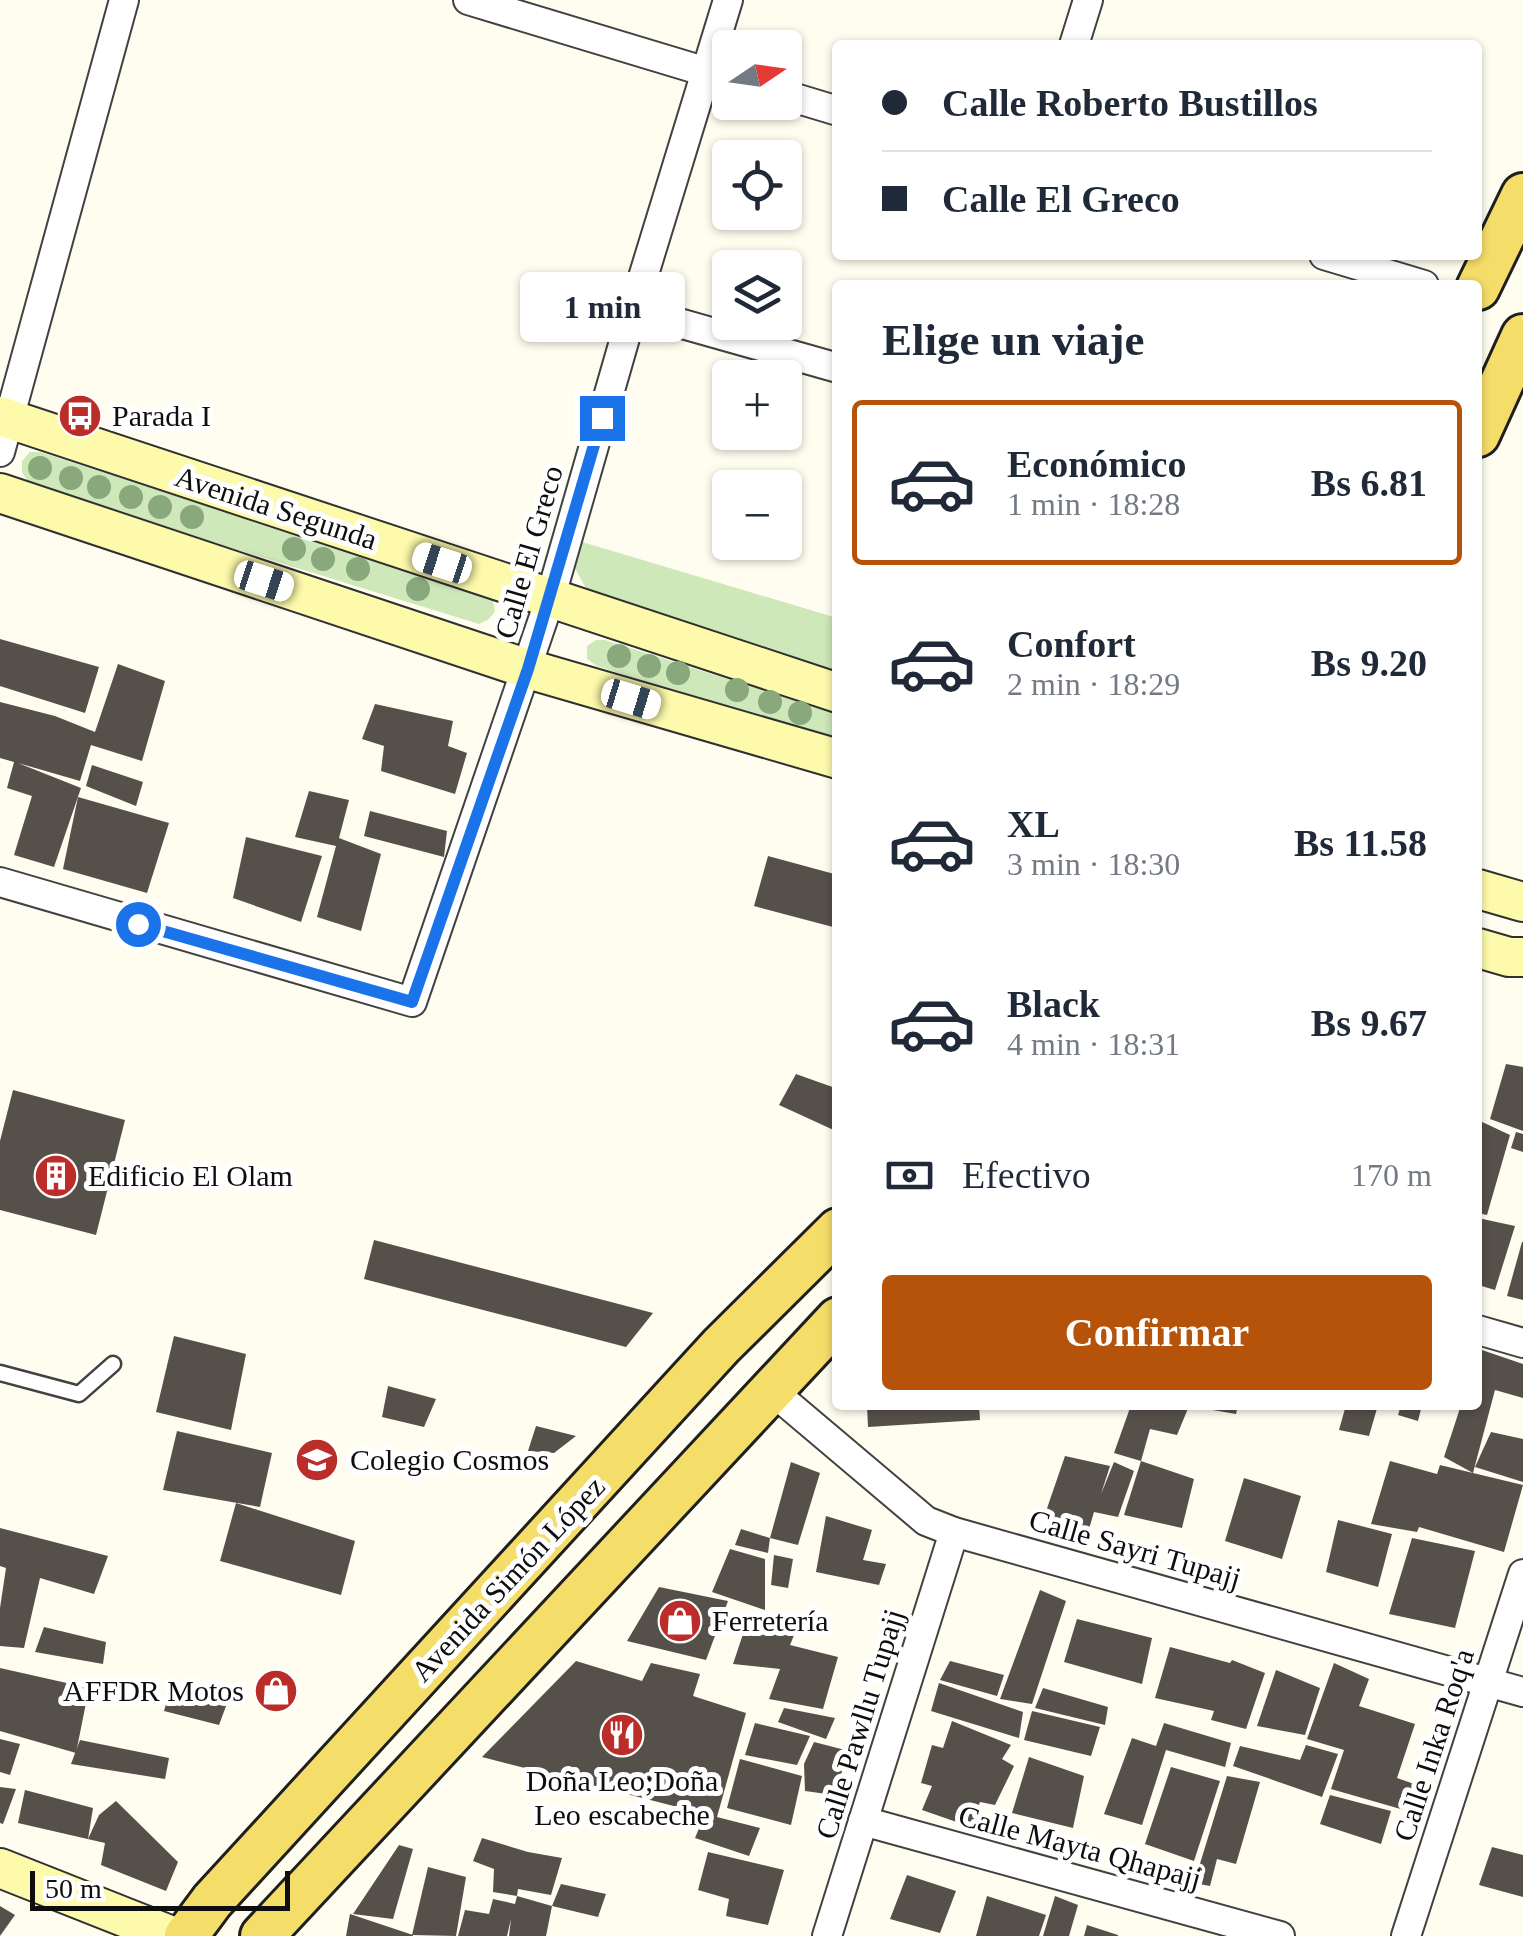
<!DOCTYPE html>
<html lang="es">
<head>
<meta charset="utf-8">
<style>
  :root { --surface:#fff; --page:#f2f2f3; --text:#1f2937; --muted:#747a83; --line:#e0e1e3; --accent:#b45309 }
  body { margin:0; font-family:"Times New Roman",serif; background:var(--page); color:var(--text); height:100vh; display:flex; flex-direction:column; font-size:38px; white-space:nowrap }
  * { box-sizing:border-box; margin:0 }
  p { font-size:32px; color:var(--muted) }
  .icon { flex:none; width:55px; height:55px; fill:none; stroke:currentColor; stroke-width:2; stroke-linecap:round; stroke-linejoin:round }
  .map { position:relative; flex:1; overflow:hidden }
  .sheet { position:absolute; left:832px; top:280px; width:650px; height:1130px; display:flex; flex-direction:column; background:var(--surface); border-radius:10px; box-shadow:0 2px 8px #0004 }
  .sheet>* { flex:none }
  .hud { position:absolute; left:832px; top:40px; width:650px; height:220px; border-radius:10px; box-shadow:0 2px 8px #0004; display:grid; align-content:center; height:220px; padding:0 50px; background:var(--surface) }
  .needle { width:65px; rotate:77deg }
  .controls { position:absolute; left:712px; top:30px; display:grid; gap:20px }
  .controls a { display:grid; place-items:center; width:90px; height:90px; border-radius:10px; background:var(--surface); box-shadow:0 2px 8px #0004; font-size:50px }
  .scale { position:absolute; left:30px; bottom:25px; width:260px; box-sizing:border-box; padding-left:10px; border:5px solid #0e0e0e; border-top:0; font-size:28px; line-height:35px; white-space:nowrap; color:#0e0e0e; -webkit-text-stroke:8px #fff; paint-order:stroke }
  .end { position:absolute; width:45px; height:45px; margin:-22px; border:12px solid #1a73e8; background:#fff; box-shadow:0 0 0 5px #fff }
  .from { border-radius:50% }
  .bubble { position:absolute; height:70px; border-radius:10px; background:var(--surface); box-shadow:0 2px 8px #0004; font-size:32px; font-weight:600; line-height:70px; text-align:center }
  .car { position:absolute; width:30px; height:60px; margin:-30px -15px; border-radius:12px; box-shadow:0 0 8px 2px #0007; background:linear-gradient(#fff 24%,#345 0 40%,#fff 0 76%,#345 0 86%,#fff 0) }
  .hud b { display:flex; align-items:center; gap:35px; height:95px; font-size:38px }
  .hud b+b { border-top:2px solid var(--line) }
  .hud i { width:25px; height:25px; background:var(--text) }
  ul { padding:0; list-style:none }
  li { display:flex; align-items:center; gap:30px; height:165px; margin:0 20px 15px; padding:0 30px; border:5px solid transparent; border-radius:10px }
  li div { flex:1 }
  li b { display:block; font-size:38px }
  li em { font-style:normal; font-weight:600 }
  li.selected { border-color:var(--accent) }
  li>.icon { width:90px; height:90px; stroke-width:1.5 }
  h2 { padding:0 50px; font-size:45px; line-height:120px }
  .pay { display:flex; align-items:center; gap:25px; height:110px; padding:0 50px; font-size:38px }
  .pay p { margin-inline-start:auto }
  .button { display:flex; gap:20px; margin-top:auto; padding:20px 50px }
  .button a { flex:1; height:115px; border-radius:10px; background:var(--accent); color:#fff; font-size:40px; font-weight:600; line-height:115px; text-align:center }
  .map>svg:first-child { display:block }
  .green { fill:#cee8ba }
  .building { fill:#56504b }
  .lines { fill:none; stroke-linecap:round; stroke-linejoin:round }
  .lane-casing { stroke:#414141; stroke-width:19 }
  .street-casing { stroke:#414141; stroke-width:32 }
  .secondary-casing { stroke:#303030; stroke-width:42 }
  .primary-casing { stroke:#1f1f1f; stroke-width:48 }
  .lane { stroke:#fff; stroke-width:14 }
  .street { stroke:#fff; stroke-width:28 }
  .secondary { stroke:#fdfaac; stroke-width:38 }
  .primary { stroke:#f5dd69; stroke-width:42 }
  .tree { fill:#89a97d }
  .route { stroke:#1a73e8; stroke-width:12 }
  .labels { text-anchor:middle; stroke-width:10; stroke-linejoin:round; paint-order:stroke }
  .poi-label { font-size:30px; fill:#0e0e0e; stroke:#fff; text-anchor:start }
  .street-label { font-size:30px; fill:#0e0e0e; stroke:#fff }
</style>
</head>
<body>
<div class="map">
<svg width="1523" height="1936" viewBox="0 0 1523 1936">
  <rect width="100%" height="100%" fill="#fffdef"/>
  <g class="green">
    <path d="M30 452H40L485 594 493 601 495 611 489 619 479 624 30 486 22 472V461Z"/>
    <path d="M579 541 837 618V671L588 592 573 565Z"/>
    <path d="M596 640H605L837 714V745L597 666 587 659V646Z"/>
  </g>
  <g class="building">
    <path d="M0 639 99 667 85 713 0 686Z"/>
    <path d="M118 664 165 681 142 761 91 745 80 781 18 763 81 788 54 867 14 855 32 796 7 788 14 762 0 758V702L55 716 95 732Z"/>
    <path d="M375 704 453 721 448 746 467 753 455 794 381 771 384 746 362 739Z"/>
    <path d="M92 765 143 782 136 806 86 786Z"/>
    <path d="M309 791 349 800 339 838 381 854 361 931 317 917 336 846 295 837Z"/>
    <path d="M78 797 169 823 147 893 63 869Z"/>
    <path d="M370 811 447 831 444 857 364 836Z"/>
    <path d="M246 837 322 856 301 922 233 898Z"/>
    <path d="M768 856 838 875V908L833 927 754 906Z"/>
    <path d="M1506 1064 1523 1067V1131L1490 1119Z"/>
    <path d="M796 1074 838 1089V1132L779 1105Z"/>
    <path d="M13 1090 125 1120 96 1235 0 1210V1141Z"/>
    <path d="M1478 1120 1510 1135 1487 1215 1478 1213Z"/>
    <path d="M1516 1132 1523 1134V1152L1511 1148Z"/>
    <path d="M1478 1218 1515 1226 1495 1290 1478 1285Z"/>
    <path d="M374 1240 653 1313 626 1347 364 1279Z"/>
    <path d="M1522 1242H1523V1300L1507 1296Z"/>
    <path d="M174 1336 246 1354 231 1430 156 1412Z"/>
    <path d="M1479 1349 1523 1364V1398L1495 1390 1473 1473 1523 1485 1504 1552 1419 1527 1417 1532 1371 1524 1390 1461 1437 1474 1440 1465 1473 1473 1444 1457 1461 1405H1478Z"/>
    <path d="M388 1386 436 1399 424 1427 382 1417Z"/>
    <path d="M867 1405H979L980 1420 868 1427Z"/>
    <path d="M1131 1405H1187L1189 1406 1177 1435 1150 1429 1141 1461 1114 1453Z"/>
    <path d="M1195 1405H1238L1236 1414 1195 1407Z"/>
    <path d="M1346 1405H1378L1369 1436 1339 1430Z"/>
    <path d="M1401 1405H1422L1418 1421 1398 1415Z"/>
    <path d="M536 1426 576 1436 554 1453 528 1451Z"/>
    <path d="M177 1431 272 1453 260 1507 163 1490Z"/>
    <path d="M1491 1432 1523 1439V1482L1475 1467Z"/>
    <path d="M1065 1456 1110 1466 1101 1494 1114 1462 1134 1471 1118 1517 1094 1512 1089 1529 1044 1517Z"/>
    <path d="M1141 1461 1194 1479 1182 1528 1124 1515Z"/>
    <path d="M791 1462 820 1473 798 1545 770 1538 768 1553 735 1545 741 1529 770 1538Z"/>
    <path d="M1244 1478 1301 1496 1282 1559 1225 1541Z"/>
    <path d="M236 1503 355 1541 341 1595 220 1561Z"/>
    <path d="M826 1516 872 1530 863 1560 886 1564 879 1585 816 1572Z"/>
    <path d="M1338 1520 1392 1534 1378 1587 1326 1572Z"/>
    <path d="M0 1528 108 1556 94 1594 40 1578 24 1648 0 1646V1608L6 1568 0 1566Z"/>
    <path d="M1412 1538 1475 1551 1455 1628 1389 1614Z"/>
    <path d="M730 1549 765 1559V1610L712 1592Z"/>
    <path d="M774 1555 793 1559 788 1588 771 1585Z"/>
    <path d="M659 1587 728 1601 706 1660 627 1641Z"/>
    <path d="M1040 1590 1066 1601 1032 1704 1000 1699Z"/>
    <path d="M749 1616 797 1628 790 1645 838 1657 823 1709 769 1699 780 1669 733 1664Z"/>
    <path d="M1077 1619 1152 1638 1142 1684 1064 1662Z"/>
    <path d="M44 1627 106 1642 103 1664 35 1652Z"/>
    <path d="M1170 1647 1230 1663 1232 1660 1265 1673 1246 1729 1211 1720 1214 1711 1155 1698Z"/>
    <path d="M576 1661 642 1681 651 1663 700 1674 693 1696 746 1713 717 1817 760 1828 749 1856 695 1838 705 1814 482 1757Z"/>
    <path d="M950 1661 1004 1675 997 1696 940 1680Z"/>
    <path d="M1334 1663 1369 1679 1359 1706 1415 1724 1397 1778 1420 1786 1411 1812 1331 1789 1344 1750 1307 1739Z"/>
    <path d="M0 1668 89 1688 76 1753 0 1731Z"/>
    <path d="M1276 1670 1320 1688 1305 1735 1257 1726Z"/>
    <path d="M939 1683 1023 1712 1019 1738 931 1711Z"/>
    <path d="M172 1684 229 1698 219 1725 164 1711Z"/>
    <path d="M1043 1688 1108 1707 1105 1725 1035 1708Z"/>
    <path d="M784 1708 835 1718 826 1739 778 1722Z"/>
    <path d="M1032 1711 1100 1727 1091 1756 1024 1740Z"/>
    <path d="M952 1721 1011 1745 1002 1759 1014 1766 995 1805 980 1802 971 1827 922 1810 932 1786 921 1783 932 1745 943 1748Z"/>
    <path d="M755 1723 810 1736 797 1765 745 1755Z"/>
    <path d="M1164 1723 1231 1743 1225 1767 1166 1750 1142 1825 1104 1814 1132 1738 1156 1746Z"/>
    <path d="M0 1739 20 1744 10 1775 0 1772Z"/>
    <path d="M80 1740 169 1758 165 1779 71 1764Z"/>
    <path d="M814 1742 849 1751 834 1795 805 1791 804 1764Z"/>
    <path d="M1306 1745 1338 1754 1322 1797 1233 1766 1240 1746 1300 1760Z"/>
    <path d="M1029 1757 1084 1776 1073 1828 1012 1813Z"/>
    <path d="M740 1759 802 1776 791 1825 727 1808Z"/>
    <path d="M1171 1767 1220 1781 1194 1861 1145 1844Z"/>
    <path d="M1227 1776 1260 1782 1236 1864 1217 1859 1210 1886 1194 1883Z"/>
    <path d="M0 1787 16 1789 3 1824 0 1823Z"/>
    <path d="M25 1790 93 1808 88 1839 99 1815 116 1801 178 1862 166 1891 101 1865 105 1843 18 1823Z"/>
    <path d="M1330 1795 1391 1811 1381 1844 1320 1824Z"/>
    <path d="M482 1838 528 1852 562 1858 551 1895 518 1889 517 1896 493 1892 494 1869 473 1861Z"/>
    <path d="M399 1845 413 1849 393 1919 353 1914Z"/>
    <path d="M1492 1847 1523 1855V1897L1479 1885Z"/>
    <path d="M708 1852 784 1870 768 1925 726 1916 729 1899 698 1890Z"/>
    <path d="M428 1867 466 1877 456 1936 412 1935Z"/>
    <path d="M907 1875 956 1891 940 1933 890 1919Z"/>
    <path d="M561 1884 606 1894 598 1917 552 1906 546 1936H509L511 1919 507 1936H458L465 1910 489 1914 493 1899 515 1904 517 1896 552 1906Z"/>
    <path d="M987 1896 1046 1915 1039 1936H976Z"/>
    <path d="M1055 1896 1078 1905 1069 1936H1043Z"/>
    <path d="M0 1906 15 1915 0 1936Z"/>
    <path d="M350 1914 413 1935V1936H346Z"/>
    <path d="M1087 1925 1118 1935V1936H1084Z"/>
  </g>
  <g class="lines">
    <g class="lane-casing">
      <path id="lane" d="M0 1373 79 1394 113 1364"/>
    </g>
    <g class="street-casing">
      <g id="street">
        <path d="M468 0 730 79"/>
        <path d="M1074 45 1088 0"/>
        <path d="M785 95 838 111"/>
        <path d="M1324 255 1424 285"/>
        <path d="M633 310 838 368"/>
        <path d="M0 452 124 0"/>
        <path d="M0 882 412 1002 550 599 633 310 728 0"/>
        <path d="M1478 1330 1523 1343"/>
        <path d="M771 1390 926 1521 954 1532 1523 1692"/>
        <path d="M863 1821 1280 1936"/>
        <path d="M827 1936 954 1532"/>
        <path d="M1406 1936 1523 1574"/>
      </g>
    </g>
    <g class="secondary-casing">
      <g id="secondary">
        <path d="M0 416 838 693"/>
        <path d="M0 493 528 669 838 759"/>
        <path d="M1478 889 1523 902"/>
        <path d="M1478 948 1509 957H1523"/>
        <path d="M0 1868 172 1936"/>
      </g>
    </g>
    <g class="primary-casing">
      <g id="primary">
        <path d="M1478 288 1523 195"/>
        <path d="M1478 435 1523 336"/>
        <path d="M186 1936 212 1901 721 1346 838 1230"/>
        <path d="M262 1936 838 1319"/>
      </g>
    </g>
    <use href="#lane" class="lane"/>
    <use href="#street" class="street"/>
    <use href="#secondary" class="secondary"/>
    <use href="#primary" class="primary"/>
  </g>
  <g class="tree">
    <circle cx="40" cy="468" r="12"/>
    <circle cx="71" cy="478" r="12"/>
    <circle cx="99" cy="487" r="12"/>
    <circle cx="131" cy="497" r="12"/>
    <circle cx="160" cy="507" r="12"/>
    <circle cx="192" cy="517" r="12"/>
    <circle cx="294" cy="549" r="12"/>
    <circle cx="323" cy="559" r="12"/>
    <circle cx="358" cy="569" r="12"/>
    <circle cx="418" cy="589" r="12"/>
    <circle cx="619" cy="656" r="12"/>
    <circle cx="649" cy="666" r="12"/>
    <circle cx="678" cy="673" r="12"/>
    <circle cx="737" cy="690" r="12"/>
    <circle cx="770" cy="702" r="12"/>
    <circle cx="800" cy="713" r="12"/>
  </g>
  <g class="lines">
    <path class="route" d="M138 924 412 1002 528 669 602 418"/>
  </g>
  <defs>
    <g id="bus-disc" transform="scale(2.25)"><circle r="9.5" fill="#bb2d29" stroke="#fff"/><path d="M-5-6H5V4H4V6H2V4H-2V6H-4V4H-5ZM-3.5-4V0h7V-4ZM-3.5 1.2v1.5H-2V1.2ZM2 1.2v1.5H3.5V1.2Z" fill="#fff"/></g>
    <g id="building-disc" transform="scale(2.25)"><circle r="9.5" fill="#bb2d29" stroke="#fff"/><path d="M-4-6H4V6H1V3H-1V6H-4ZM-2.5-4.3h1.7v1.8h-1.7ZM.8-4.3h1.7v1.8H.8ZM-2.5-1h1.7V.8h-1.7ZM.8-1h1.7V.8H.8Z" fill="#fff"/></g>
    <g id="school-disc" transform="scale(2.25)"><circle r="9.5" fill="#bb2d29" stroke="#fff"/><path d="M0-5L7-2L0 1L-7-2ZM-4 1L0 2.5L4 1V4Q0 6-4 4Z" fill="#fff"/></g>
    <g id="shop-disc" transform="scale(2.25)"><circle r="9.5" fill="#bb2d29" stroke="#fff"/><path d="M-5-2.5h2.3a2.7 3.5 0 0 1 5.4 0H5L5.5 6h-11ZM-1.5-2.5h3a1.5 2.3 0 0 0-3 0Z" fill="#fff"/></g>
    <g id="restaurant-disc" transform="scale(2.25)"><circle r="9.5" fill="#bb2d29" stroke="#fff"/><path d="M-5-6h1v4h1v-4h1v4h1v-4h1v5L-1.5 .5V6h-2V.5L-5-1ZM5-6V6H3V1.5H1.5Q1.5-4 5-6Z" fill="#fff"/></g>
  </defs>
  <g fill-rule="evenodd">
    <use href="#bus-disc" x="80" y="416"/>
    <use href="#building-disc" x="56" y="1176"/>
    <use href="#school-disc" x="317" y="1460"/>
    <use href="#shop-disc" x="680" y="1621"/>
    <use href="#shop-disc" x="276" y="1691"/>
    <use href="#restaurant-disc" x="622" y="1735"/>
  </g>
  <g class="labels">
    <g class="poi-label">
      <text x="112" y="426">Parada I</text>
      <text x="88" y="1186">Edificio El Olam</text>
      <text x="350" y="1470">Colegio Cosmos</text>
      <text x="712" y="1631">Ferretería</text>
      <text x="244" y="1701" text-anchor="end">AFFDR Motos</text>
      <text x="622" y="1791" text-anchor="middle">Doña Leo;Doña<tspan x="622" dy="34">Leo escabeche</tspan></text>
    </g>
    <g class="street-label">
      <text transform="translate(276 508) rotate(18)" y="10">Avenida Segunda</text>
      <text transform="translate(529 552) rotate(-74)" y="10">Calle El Greco</text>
      <text transform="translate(1135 1549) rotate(16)" y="10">Calle Sayri Tupajj</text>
      <text transform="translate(508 1579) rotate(-47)" y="10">Avenida Simón López</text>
      <text transform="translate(860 1724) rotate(-73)" y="10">Calle Pawllu Tupajj</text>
      <text transform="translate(1434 1745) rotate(-72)" y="10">Calle Inka Roq'a</text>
      <text transform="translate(1080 1847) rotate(15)" y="10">Calle Mayta Qhapajj</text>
    </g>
  </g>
</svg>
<div class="controls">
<a><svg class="needle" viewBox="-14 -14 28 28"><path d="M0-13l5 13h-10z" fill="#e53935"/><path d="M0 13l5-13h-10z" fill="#747a83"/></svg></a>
<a><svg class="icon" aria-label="locate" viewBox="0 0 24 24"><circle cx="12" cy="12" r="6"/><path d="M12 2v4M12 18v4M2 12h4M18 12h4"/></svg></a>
<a><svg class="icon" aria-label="layers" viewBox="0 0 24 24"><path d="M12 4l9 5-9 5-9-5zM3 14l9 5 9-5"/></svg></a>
<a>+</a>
<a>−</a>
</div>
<div class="scale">50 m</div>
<i class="end from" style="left:138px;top:924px"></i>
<i class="end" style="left:602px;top:418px"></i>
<div class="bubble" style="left:520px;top:272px;width:165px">1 min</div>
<i class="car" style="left:442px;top:563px;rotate:288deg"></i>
<i class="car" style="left:264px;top:581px;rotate:108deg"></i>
<i class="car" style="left:631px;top:699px;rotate:107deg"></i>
<div class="hud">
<b><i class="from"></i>Calle Roberto Bustillos</b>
<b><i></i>Calle El Greco</b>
</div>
<section class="sheet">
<h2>Elige un viaje</h2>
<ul>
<li class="selected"><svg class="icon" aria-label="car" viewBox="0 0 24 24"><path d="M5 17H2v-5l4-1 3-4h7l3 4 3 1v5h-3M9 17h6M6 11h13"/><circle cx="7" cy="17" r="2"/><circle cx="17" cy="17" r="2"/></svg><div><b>Económico</b><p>1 min · 18:28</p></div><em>Bs 6.81</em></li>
<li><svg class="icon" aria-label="car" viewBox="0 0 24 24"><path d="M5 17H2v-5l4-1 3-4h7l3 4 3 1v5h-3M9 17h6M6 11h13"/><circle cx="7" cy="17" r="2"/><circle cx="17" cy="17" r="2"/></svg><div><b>Confort</b><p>2 min · 18:29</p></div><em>Bs 9.20</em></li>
<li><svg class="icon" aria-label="car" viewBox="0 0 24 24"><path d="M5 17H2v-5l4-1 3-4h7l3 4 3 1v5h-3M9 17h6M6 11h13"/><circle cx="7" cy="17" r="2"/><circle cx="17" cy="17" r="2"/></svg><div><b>XL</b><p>3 min · 18:30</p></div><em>Bs 11.58</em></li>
<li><svg class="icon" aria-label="car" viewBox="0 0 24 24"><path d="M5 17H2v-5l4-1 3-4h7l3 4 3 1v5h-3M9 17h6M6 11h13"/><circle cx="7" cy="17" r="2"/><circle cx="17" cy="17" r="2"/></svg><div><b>Black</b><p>4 min · 18:31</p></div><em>Bs 9.67</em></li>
</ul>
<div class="pay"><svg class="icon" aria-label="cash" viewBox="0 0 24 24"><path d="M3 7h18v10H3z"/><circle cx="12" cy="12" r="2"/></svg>Efectivo<p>170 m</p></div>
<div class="button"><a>Confirmar</a></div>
</section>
</div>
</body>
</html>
